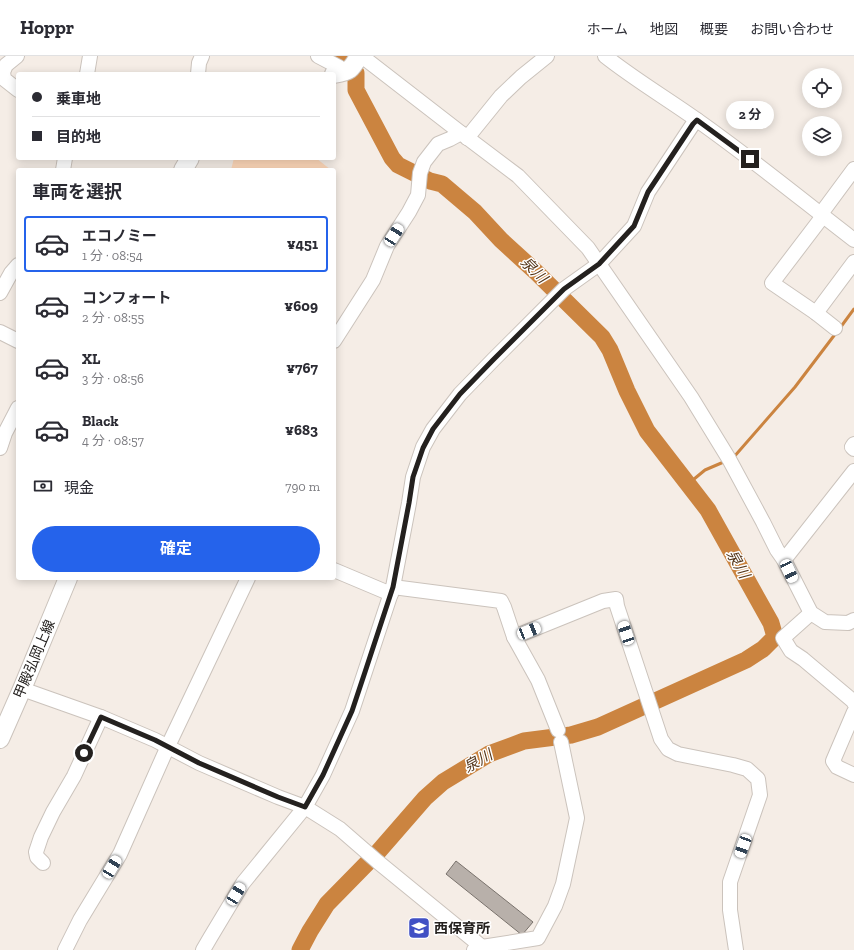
<!DOCTYPE html>
<html lang="ja">
<head>
<meta charset="utf-8">
<style>
  :root { --surface:#fff; --page:#f2f2f3; --text:#2b2b33; --muted:#7c7c81; --line:#e1e1e2; --accent:#2563eb }
  body { margin:0; font-family:"Zilla Slab","Noto Sans JP",serif; background:var(--page); color:var(--text); height:100vh; display:flex; flex-direction:column; font-size:15px; white-space:nowrap }
  * { box-sizing:border-box; margin:0 }
  p { font-size:13px; color:var(--muted) }
  .icon { flex:none; width:22px; height:22px; fill:none; stroke:currentColor; stroke-width:2; stroke-linecap:round; stroke-linejoin:round }
  .map { position:relative; flex:1; overflow:hidden }
  .sheet { position:absolute; left:16px; top:112px; width:320px; height:412px; display:flex; flex-direction:column; background:var(--surface); border-radius:4px; box-shadow:0 2px 10px #0003 }
  .sheet>* { flex:none }
  .guide { position:absolute; left:16px; top:16px; width:320px; height:88px; border-radius:4px; box-shadow:0 2px 10px #0003; display:grid; align-content:center; height:88px; padding:0 16px; background:var(--surface) }
  .tools { position:absolute; left:802px; top:12px; display:grid; gap:8px }
  .tools a { display:grid; place-items:center; width:40px; height:40px; border-radius:50%; background:var(--surface); box-shadow:0 2px 10px #0003; font-size:20px }
  .end { position:absolute; width:18px; height:18px; margin:-9px; border:5px solid #24211f; background:#fff; box-shadow:0 0 0 2px #fff }
  .from { border-radius:50% }
  .bubble { position:absolute; height:28px; border-radius:14px; background:var(--surface); box-shadow:0 2px 10px #0003; font-size:13px; font-weight:700; line-height:28px; text-align:center }
  .car { position:absolute; width:12px; height:24px; margin:-12px -6px; border-radius:5px; box-shadow:0 0 3px 1px #0007; background:linear-gradient(#fff 24%,#345 0 40%,#fff 0 76%,#345 0 86%,#fff 0) }
  .guide b { display:flex; align-items:center; gap:14px; height:38px; font-size:15px }
  .guide b+b { border-top:1px solid var(--line) }
  .guide i { width:10px; height:10px; background:var(--text) }
  ul { padding:0; list-style:none }
  li { display:flex; align-items:center; gap:12px; height:56px; margin:0 8px 6px; padding:0 8px; border:2px solid transparent; border-radius:4px }
  li div { flex:1 }
  li b { display:block; font-size:15px }
  li em { font-style:normal; font-weight:700 }
  li.current { border-color:var(--accent) }
  li>.icon { width:36px; height:36px; stroke-width:1.5 }
  h2 { padding:0 16px; font-size:18px; line-height:48px }
  .pay { display:flex; align-items:center; gap:10px; height:44px; padding:0 16px; font-size:15px }
  .pay p { margin-inline-start:auto }
  .action { display:flex; gap:8px; margin-top:auto; padding:8px 16px }
  .action a { flex:1; height:46px; border-radius:24px; background:var(--accent); color:#fff; font-size:16px; font-weight:700; line-height:46px; text-align:center }
  header { display:flex; align-items:center; gap:24px; box-sizing:border-box; height:56px; padding:0 20px; background:var(--surface); border-bottom:1px solid var(--line) }
  header strong { font-size:19px }
  nav { display:flex; gap:22px; margin-inline-start:auto; font-size:14px }
  .map>svg:first-child { display:block }
  .green { fill:#fed8b9 }
  .lines { fill:none; stroke-linecap:round; stroke-linejoin:round }
  .stream { stroke:#cb8440; stroke-width:3 }
  .river { stroke:#cb8440; stroke-width:17 }
  .building { fill:#b8b0aa; stroke:#79726c }
  .minor-casing { stroke:#cbc3bc; stroke-width:16 }
  .major-casing { stroke:#cbc3bc; stroke-width:20 }
  .minor { stroke:#fff; stroke-width:14 }
  .major { stroke:#fff; stroke-width:18 }
  .route { stroke:#24211f; stroke-width:5 }
  .labels { text-anchor:middle; stroke-width:3; stroke-linejoin:round; paint-order:stroke }
  .street-label { font-size:14px; fill:#24211f; stroke:#fff }
  .poi-label { font-size:14px; font-weight:bold; fill:#24211f; stroke:#fff; text-anchor:start }
  .water-label { font-size:15px; font-style:italic; fill:#55361a; stroke:#fff }
</style>
</head>
<body>
<header>
<strong>Hoppr</strong>
<nav><a>ホーム</a><a>地図</a><a>概要</a><a>お問い合わせ</a></nav>
</header>
<div class="map">
<svg width="854" height="894" viewBox="0 0 854 894">
  <rect width="100%" height="100%" fill="#f5ede6"/>
  <path class="green" d="M234 102H316L331 114H231Z"/>
  <g class="lines">
    <g class="stream">
      <path d="M840 272 854 253"/>
      <path d="M733 402 795 331 836 277"/>
      <path d="M688 428 705 414 726 405"/>
    </g>
    <path class="river" d="M300 894 310 875 327 848 378 796 425 742 443 726 489 698 524 685 571 679 598 671 746 604 763 593 775 581 771 567 708 454 647 375 627 335 610 294 602 281 536 216 501 184 475 156 442 128 430 125 398 109 392 102 356 34V17L344 8 339 5"/>
  </g>
  <path class="building" d="M456 805 533 866 522 879 446 818Z"/>
  <g class="lines">
    <g class="minor-casing">
      <g id="minor">
        <path d="M17 0 6 9 3 16 4 23 18 34"/>
        <path d="M318 0 339 11 343 16"/>
        <path d="M359 0 368 5 461 77 518 120 588 192 691 341 729 403 763 466 777 494 784 504 811 557 825 566 848 567 854 564"/>
        <path d="M605 0C634 23 666 42 697 64 751 102 802 144 854 184"/>
        <path d="M87 18 90 0"/>
        <path d="M198 18 199 7 202 0"/>
        <path d="M467 82 501 40 521 21 547 0"/>
        <path d="M63 114 65 102"/>
        <path d="M820 159 854 113"/>
        <path d="M823 160 772 227 816 257 835 272"/>
        <path d="M0 237 11 217 18 209"/>
        <path d="M816 257 854 206"/>
        <path d="M0 276 18 285"/>
        <path d="M334 285 373 224 387 190 409 156 418 139 420 117 424 106 438 88 450 83 461 77"/>
        <path d="M854 388 852 391 854 393"/>
        <path d="M0 392 5 377 18 352"/>
        <path d="M784 504 854 415"/>
        <path d="M334 514 391 538"/>
        <path d="M393 531 501 545 504 551 514 581 538 624 558 674"/>
        <path d="M811 557 783 582 791 595 803 603 854 646V647"/>
        <path d="M514 581 603 545 616 543 617 550 661 683 668 693 678 698 733 709 747 713 758 723 760 739 730 826V854L736 894"/>
        <path d="M22 633 101 661 155 684 199 707 278 741 305 751 340 773 378 806 482 891 483 894"/>
        <path d="M854 656 833 705 837 711 854 719"/>
        <path d="M43 807 37 801 36 796 41 781 53 756 74 720 101 661"/>
        <path d="M65 894 80 864 120 798 168 690 248 522"/>
        <path d="M203 894 210 882 243 827 305 751 323 719 352 655 393 531 409 447 413 421 423 391 433 373 460 338 493 304 564 233 599 208 634 170 648 136 693 68 697 64"/>
        <path d="M474 894 482 891 538 882 555 850 563 828 577 762 561 686"/>
      </g>
    </g>
    <g class="major-casing">
      <g id="major">
        <path d="M334 18C350 15 351 14 359 0"/>
        <path d="M183 114 190 102"/>
        <path d="M0 683 22 633 68 522"/>
      </g>
    </g>
    <use href="#minor" class="minor"/>
    <use href="#major" class="major"/>
  </g>
  <g class="lines">
    <path class="route" d="M84 697 101 661 155 684 199 707 278 741 305 751 323 719 352 655 365 616 393 531 409 447 413 421 423 392 433 373 460 338 493 304 564 233 599 208 634 170 648 136 693 68 697 64 750 103"/>
  </g>
  <defs>
    <g id="school-square" transform="scale(1.15)"><rect x="-9" y="-9" width="18" height="18" rx="4" fill="#4150c4" stroke="#fff"/><path d="M0-5L7-2L0 1L-7-2ZM-4 1L0 2.5L4 1V4Q0 6-4 4Z" fill="#fff"/></g>
  </defs>
  <g fill-rule="evenodd">
    <use href="#school-square" x="419" y="872"/>
  </g>
  <g class="labels">
    <g class="street-label">
      <text transform="translate(34 603) rotate(-67)" y="5">甲殿弘岡上線</text>
    </g>
    <g class="poi-label">
      <text x="434" y="877">西保育所</text>
    </g>
    <g class="water-label">
      <text transform="translate(534 214) rotate(45)" y="5">泉川</text>
      <text transform="translate(738 508) rotate(61)" y="5">泉川</text>
      <text transform="translate(478 705) rotate(-29)" y="5">泉川</text>
    </g>
  </g>
</svg>
<div class="tools">
<a><svg class="icon" aria-label="locate" viewBox="0 0 24 24"><circle cx="12" cy="12" r="6"/><path d="M12 2v4M12 18v4M2 12h4M18 12h4"/></svg></a>
<a><svg class="icon" aria-label="layers" viewBox="0 0 24 24"><path d="M12 4l9 5-9 5-9-5zM3 14l9 5 9-5"/></svg></a>
</div>
<i class="end from" style="left:84px;top:697px"></i>
<i class="end" style="left:750px;top:103px"></i>
<div class="bubble" style="left:726px;top:45px;width:48px">2 分</div>
<i class="car" style="left:394px;top:179px;rotate:33deg"></i>
<i class="car" style="left:789px;top:515px;rotate:155deg"></i>
<i class="car" style="left:529px;top:575px;rotate:68deg"></i>
<i class="car" style="left:626px;top:577px;rotate:342deg"></i>
<i class="car" style="left:743px;top:790px;rotate:200deg"></i>
<i class="car" style="left:112px;top:811px;rotate:31deg"></i>
<i class="car" style="left:236px;top:838px;rotate:31deg"></i>
<div class="guide">
<b><i class="from"></i>乗車地</b>
<b><i></i>目的地</b>
</div>
<section class="sheet">
<h2>車両を選択</h2>
<ul>
<li class="current"><svg class="icon" aria-label="car" viewBox="0 0 24 24"><path d="M5 17H2v-5l4-1 3-4h7l3 4 3 1v5h-3M9 17h6M6 11h13"/><circle cx="7" cy="17" r="2"/><circle cx="17" cy="17" r="2"/></svg><div><b>エコノミー</b><p>1 分 · 08:54</p></div><em>¥451</em></li>
<li><svg class="icon" aria-label="car" viewBox="0 0 24 24"><path d="M5 17H2v-5l4-1 3-4h7l3 4 3 1v5h-3M9 17h6M6 11h13"/><circle cx="7" cy="17" r="2"/><circle cx="17" cy="17" r="2"/></svg><div><b>コンフォート</b><p>2 分 · 08:55</p></div><em>¥609</em></li>
<li><svg class="icon" aria-label="car" viewBox="0 0 24 24"><path d="M5 17H2v-5l4-1 3-4h7l3 4 3 1v5h-3M9 17h6M6 11h13"/><circle cx="7" cy="17" r="2"/><circle cx="17" cy="17" r="2"/></svg><div><b>XL</b><p>3 分 · 08:56</p></div><em>¥767</em></li>
<li><svg class="icon" aria-label="car" viewBox="0 0 24 24"><path d="M5 17H2v-5l4-1 3-4h7l3 4 3 1v5h-3M9 17h6M6 11h13"/><circle cx="7" cy="17" r="2"/><circle cx="17" cy="17" r="2"/></svg><div><b>Black</b><p>4 分 · 08:57</p></div><em>¥683</em></li>
</ul>
<div class="pay"><svg class="icon" aria-label="cash" viewBox="0 0 24 24"><path d="M3 7h18v10H3z"/><circle cx="12" cy="12" r="2"/></svg>現金<p>790 m</p></div>
<div class="action"><a>確定</a></div>
</section>
</div>
</body>
</html>
